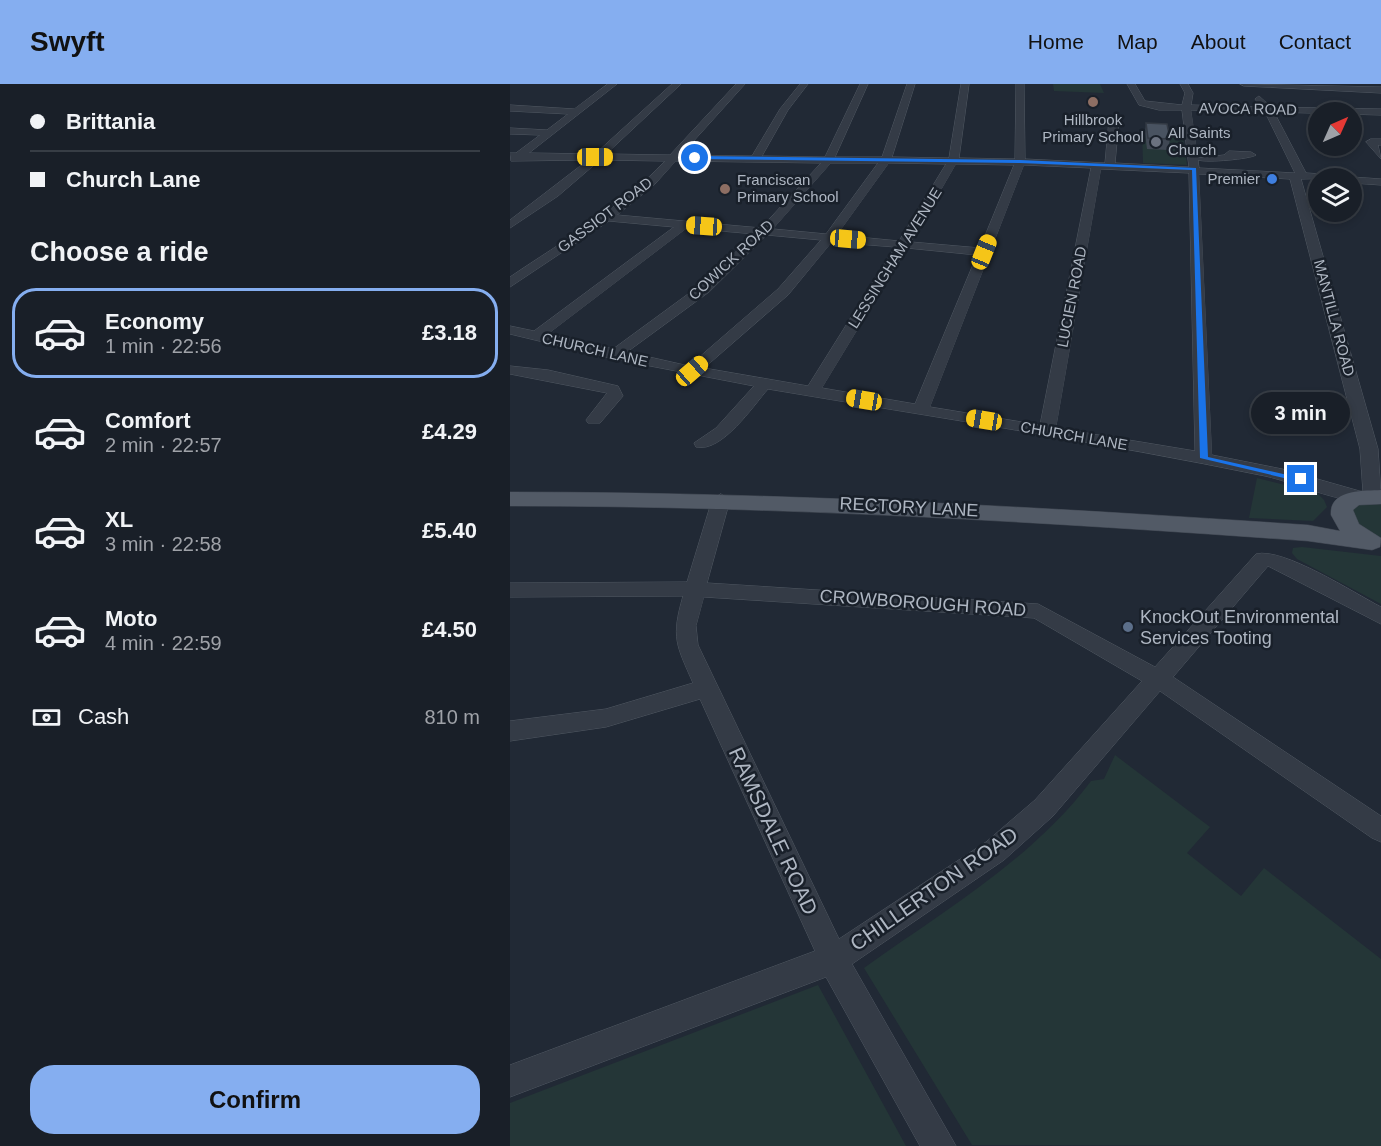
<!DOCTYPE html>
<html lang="en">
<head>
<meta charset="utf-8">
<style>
  :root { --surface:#191f28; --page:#222730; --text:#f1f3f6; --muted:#9fa2a8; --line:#373d45; --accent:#85aef0 }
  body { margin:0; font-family:Helvetica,sans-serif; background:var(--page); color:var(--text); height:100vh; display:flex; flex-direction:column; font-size:22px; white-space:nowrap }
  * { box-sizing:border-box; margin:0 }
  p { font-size:20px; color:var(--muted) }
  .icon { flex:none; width:33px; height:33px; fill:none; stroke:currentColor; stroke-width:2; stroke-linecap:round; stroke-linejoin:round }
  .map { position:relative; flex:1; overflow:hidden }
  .panel { display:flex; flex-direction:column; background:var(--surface); width:510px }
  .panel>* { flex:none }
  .hud { display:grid; align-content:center; height:132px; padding:0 30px; background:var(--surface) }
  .needle { width:39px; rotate:45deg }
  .controls { position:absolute; left:798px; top:18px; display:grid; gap:12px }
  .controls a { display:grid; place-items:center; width:54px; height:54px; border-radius:50%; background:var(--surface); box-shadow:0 3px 9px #0003,0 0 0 2px var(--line); font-size:30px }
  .end { position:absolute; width:27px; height:27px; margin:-14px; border:8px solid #1a73e8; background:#fff; box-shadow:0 0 0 3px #fff }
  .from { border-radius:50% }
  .bubble { position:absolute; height:42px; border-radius:21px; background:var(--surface); box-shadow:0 3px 9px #0003,0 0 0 2px var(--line); font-size:20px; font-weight:700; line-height:42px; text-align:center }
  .car { position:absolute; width:18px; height:36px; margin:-18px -9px; border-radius:8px; box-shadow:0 0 4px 2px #0007; background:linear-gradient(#f5c518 24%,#345 0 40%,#f5c518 0 76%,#345 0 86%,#f5c518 0) }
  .hud b { display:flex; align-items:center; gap:21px; height:57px; font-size:22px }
  .hud b+b { border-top:2px solid var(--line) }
  .hud i { width:15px; height:15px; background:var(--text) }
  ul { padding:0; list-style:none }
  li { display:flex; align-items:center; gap:18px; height:90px; margin:0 12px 9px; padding:0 18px; border:3px solid transparent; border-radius:24px }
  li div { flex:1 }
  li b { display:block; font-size:22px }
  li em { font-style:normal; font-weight:700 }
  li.active { border-color:var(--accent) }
  li>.icon { width:54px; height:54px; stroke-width:1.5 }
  h2 { padding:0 30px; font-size:27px; line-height:72px }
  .pay { display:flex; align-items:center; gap:15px; height:66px; padding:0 30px; font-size:22px }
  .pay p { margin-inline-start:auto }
  .primary-button { display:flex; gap:12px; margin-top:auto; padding:12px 30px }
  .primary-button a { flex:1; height:69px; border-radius:24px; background:var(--accent); color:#111; font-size:24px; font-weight:700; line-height:69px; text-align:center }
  header { display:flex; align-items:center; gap:36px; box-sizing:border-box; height:84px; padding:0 30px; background:var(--accent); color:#111 }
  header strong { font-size:28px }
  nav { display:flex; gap:33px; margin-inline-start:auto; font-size:21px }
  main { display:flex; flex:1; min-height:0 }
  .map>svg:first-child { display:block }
  .green { fill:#243637 }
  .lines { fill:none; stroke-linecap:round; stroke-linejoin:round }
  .minor-casing { stroke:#515963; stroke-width:1 }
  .major-casing { stroke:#3d444f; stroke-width:1 }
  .minor { fill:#343b46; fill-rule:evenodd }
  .major { fill:#525a66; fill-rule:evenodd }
  .wall { fill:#3f4753 }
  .building { fill:#495361; stroke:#333a44; stroke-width:1.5 }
  .route { fill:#1a73e8 }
  .education-dot { fill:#8d6e63; stroke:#19202a; stroke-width:2 }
  .worship-dot { fill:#6b7280; stroke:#19202a; stroke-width:2 }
  .shop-dot { fill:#3f7fe0; stroke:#19202a; stroke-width:2 }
  .service-dot { fill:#5c6f8a; stroke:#19202a; stroke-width:2 }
  .labels { text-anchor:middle; stroke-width:5; stroke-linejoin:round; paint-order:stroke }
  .far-street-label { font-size:15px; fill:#aeb6c2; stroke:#19202a }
  .far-poi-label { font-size:15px; fill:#aeb6c2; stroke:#19202a; text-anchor:start }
  .street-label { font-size:18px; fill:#aeb6c2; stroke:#19202a }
  .poi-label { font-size:18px; fill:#aeb6c2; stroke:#19202a; text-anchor:start }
  .near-street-label { font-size:21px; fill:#aeb6c2; stroke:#19202a }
</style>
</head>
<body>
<header>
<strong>Swyft</strong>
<nav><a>Home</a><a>Map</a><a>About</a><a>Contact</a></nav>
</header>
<main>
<section class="panel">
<div class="hud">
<b><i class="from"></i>Brittania</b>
<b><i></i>Church Lane</b>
</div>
<h2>Choose a ride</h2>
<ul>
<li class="active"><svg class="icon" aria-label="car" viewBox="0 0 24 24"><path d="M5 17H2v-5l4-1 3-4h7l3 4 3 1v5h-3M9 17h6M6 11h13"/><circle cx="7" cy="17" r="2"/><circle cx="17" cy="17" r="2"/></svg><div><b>Economy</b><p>1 min · 22:56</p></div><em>£3.18</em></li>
<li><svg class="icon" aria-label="car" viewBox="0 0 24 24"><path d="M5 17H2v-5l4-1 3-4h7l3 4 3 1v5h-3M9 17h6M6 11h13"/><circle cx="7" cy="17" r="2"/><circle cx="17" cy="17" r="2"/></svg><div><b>Comfort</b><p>2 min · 22:57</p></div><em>£4.29</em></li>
<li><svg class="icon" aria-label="car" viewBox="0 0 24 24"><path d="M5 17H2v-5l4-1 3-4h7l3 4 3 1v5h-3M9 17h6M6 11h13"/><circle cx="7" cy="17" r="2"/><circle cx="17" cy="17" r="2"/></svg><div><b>XL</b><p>3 min · 22:58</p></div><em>£5.40</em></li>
<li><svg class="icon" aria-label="car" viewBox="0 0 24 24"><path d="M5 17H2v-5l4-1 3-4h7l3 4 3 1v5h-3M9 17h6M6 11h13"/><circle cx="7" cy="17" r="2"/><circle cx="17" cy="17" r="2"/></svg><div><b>Moto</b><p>4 min · 22:59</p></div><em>£4.50</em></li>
</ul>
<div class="pay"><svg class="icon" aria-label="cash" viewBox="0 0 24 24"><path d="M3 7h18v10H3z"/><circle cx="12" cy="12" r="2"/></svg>Cash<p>810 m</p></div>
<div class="primary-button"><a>Confirm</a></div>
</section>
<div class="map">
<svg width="871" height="1062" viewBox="0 0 871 1062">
  <rect width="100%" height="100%" fill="#212935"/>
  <g class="green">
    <path d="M543 0H590L594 9 544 7Z"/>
    <path d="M632 46 672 47 677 81 633 79Z"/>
    <path d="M747 394 807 409 814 416 817 423 803 437 739 434Z"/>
    <path d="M871 417V455L842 436 843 423 849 419Z"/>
    <path d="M792 463 871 472V520L787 475 782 469 783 464Z"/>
    <path d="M605 671 700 743 677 769 731 812 754 784 871 875V1062L462 1061 354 884C432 828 523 775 581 697L594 695Z"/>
    <path d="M308 901 396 1062H0V1019Z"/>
  </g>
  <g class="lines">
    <g class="minor-casing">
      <g id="minor">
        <path d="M98 0H107L19 69 85 70 162 0H171L96 70 160 71 226 0H235L171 71 242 72 270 25 290 0H298L278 26 252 72 315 73 350 0H358L325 73H372L397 0H405L382 73 439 74 451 0H459L449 74 505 75 506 0H514L515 75 595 79 599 36 604 33 609 36 605 79 679 83 672 26H649L629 21 617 0H625L635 17 672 21 675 9 670 0H678L683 9 681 21 751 23 745 15 749 12 761 23 871 25V31L764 28 796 89 828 91 833 94 791 95 868 365 871 412 868 416C838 424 788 399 755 392 590 358 424 333 258 305 243 322 212 369 186 363L184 359 206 344 244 302 104 275 0 250V242L24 247 164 143 99 137 0 203V193C53 157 111 124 155 77L90 76 48 112 0 144V136L78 76 1 77 0 69H6L30 51 0 50V44L37 46 58 30 0 27V21L64 25ZM681 26 755 28 785 89 689 84 688 76C697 79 740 75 746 71L741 68 719 67 714 71 688 74ZM166 77 311 79 251 144 107 131 144 101ZM321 79H368L316 150 263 145ZM379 79 436 80 389 157 327 151ZM446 80 504 81 470 164 401 158ZM514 81 581 84 530 341 420 323ZM591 85 679 89 685 367 546 344ZM689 90 780 95 850 365 853 408 772 385 702 371ZM177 144 245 150 189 202 103 265 38 250ZM257 151 311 156 268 205 179 282 117 268 199 208ZM322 158 385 163 298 302 194 284 278 211ZM397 164 467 171 405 320 312 304Z"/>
        <path d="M730 0 871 3V9L734 2Z"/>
        <path d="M861 55H871V61H868L871 75 856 58Z"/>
        <path d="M842 93 871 95V101L842 99V94H838Z"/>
        <path d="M0 282 38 286 108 302 113 312 90 339H78L76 336 97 309 0 290Z"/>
        <path d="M211 410 220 416 197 499 528 520 645 583 746 470C773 463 844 509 871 523V540L758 482 663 593 871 732V758L862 754 650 607 543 732 494 776 342 880 446 1062H410L316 893 0 1013V981L305 867 190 615 96 643 0 657V637L96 625 183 599C166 560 161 554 173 512L0 513V499L177 498 202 416ZM194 513 524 534 632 597 525 716 476 758 329 855 188 561 186 542Z"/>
      </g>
    </g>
    <g class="major-casing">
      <path id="major" d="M871 406V420L849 421 843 426 849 440 871 454 870 463 862 466 798 457C532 438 267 422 0 422V408C267 408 532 423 798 441L830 447 821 431C819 405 854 407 871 406Z"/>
    </g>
    <use href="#minor" class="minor"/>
    <use href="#major" class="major"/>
  </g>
  <path class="wall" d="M636 39 660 55 658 66 637 65 635 49Z"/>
  <path class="building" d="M636 39 657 40 660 55 638 54Z"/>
  <path class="route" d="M185 72 510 76 686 84 698 373 795 395 791 398 690 374 682 86 510 79 184 75Z"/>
  <g class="education-dot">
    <circle cx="583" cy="18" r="6"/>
    <circle cx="215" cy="105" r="6"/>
  </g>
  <circle class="worship-dot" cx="646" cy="58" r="6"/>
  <circle class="shop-dot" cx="762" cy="95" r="6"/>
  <circle class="service-dot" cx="618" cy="543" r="6"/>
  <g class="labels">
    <g class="far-street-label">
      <text transform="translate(738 25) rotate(1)" y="5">AVOCA ROAD</text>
      <text transform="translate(95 131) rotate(-37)" y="5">GASSIOT ROAD</text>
      <text transform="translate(385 174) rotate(-58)" y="5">LESSINGHAM AVENUE</text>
      <text transform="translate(221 176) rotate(-43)" y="5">COWICK ROAD</text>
      <text transform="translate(562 213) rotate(-79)" y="5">LUCIEN ROAD</text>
      <text transform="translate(824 234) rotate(75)" y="5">MANTILLA ROAD</text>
      <text transform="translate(85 266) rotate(13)" y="5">CHURCH LANE</text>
      <text transform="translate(564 352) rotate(10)" y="5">CHURCH LANE</text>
    </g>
    <g class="far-poi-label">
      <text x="583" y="41" text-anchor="middle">Hillbrook<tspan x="583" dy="17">Primary School</tspan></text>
      <text x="658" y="54">All Saints<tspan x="658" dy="17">Church</tspan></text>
      <text x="750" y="100" text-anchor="end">Premier</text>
      <text x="227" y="101">Franciscan<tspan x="227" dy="17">Primary School</tspan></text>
    </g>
    <g class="street-label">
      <text transform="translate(399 423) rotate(3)" y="6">RECTORY LANE</text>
      <text transform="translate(413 519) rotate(4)" y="6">CROWBOROUGH ROAD</text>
    </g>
    <g class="poi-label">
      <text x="630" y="539">KnockOut Environmental<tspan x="630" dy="21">Services Tooting</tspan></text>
    </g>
    <g class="near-street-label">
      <text transform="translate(263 747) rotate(65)" y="7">RAMSDALE ROAD</text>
      <text transform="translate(424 805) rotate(-35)" y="7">CHILLERTON ROAD</text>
    </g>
  </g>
</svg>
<div class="controls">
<a><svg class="needle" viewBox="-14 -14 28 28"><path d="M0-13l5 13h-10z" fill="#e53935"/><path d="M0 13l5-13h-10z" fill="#9fa2a8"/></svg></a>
<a><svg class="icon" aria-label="layers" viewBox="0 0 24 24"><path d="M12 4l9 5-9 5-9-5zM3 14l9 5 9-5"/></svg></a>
</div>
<i class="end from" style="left:185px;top:74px"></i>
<i class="end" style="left:791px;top:395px"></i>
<div class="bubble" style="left:741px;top:308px;width:99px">3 min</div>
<i class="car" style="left:85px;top:73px;rotate:90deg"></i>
<i class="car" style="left:194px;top:142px;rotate:274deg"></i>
<i class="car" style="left:338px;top:155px;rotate:95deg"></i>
<i class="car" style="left:474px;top:168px;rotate:22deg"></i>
<i class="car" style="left:182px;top:287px;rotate:49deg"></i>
<i class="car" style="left:354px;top:316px;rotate:280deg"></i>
<i class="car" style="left:474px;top:336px;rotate:279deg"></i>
</div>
</main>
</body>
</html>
